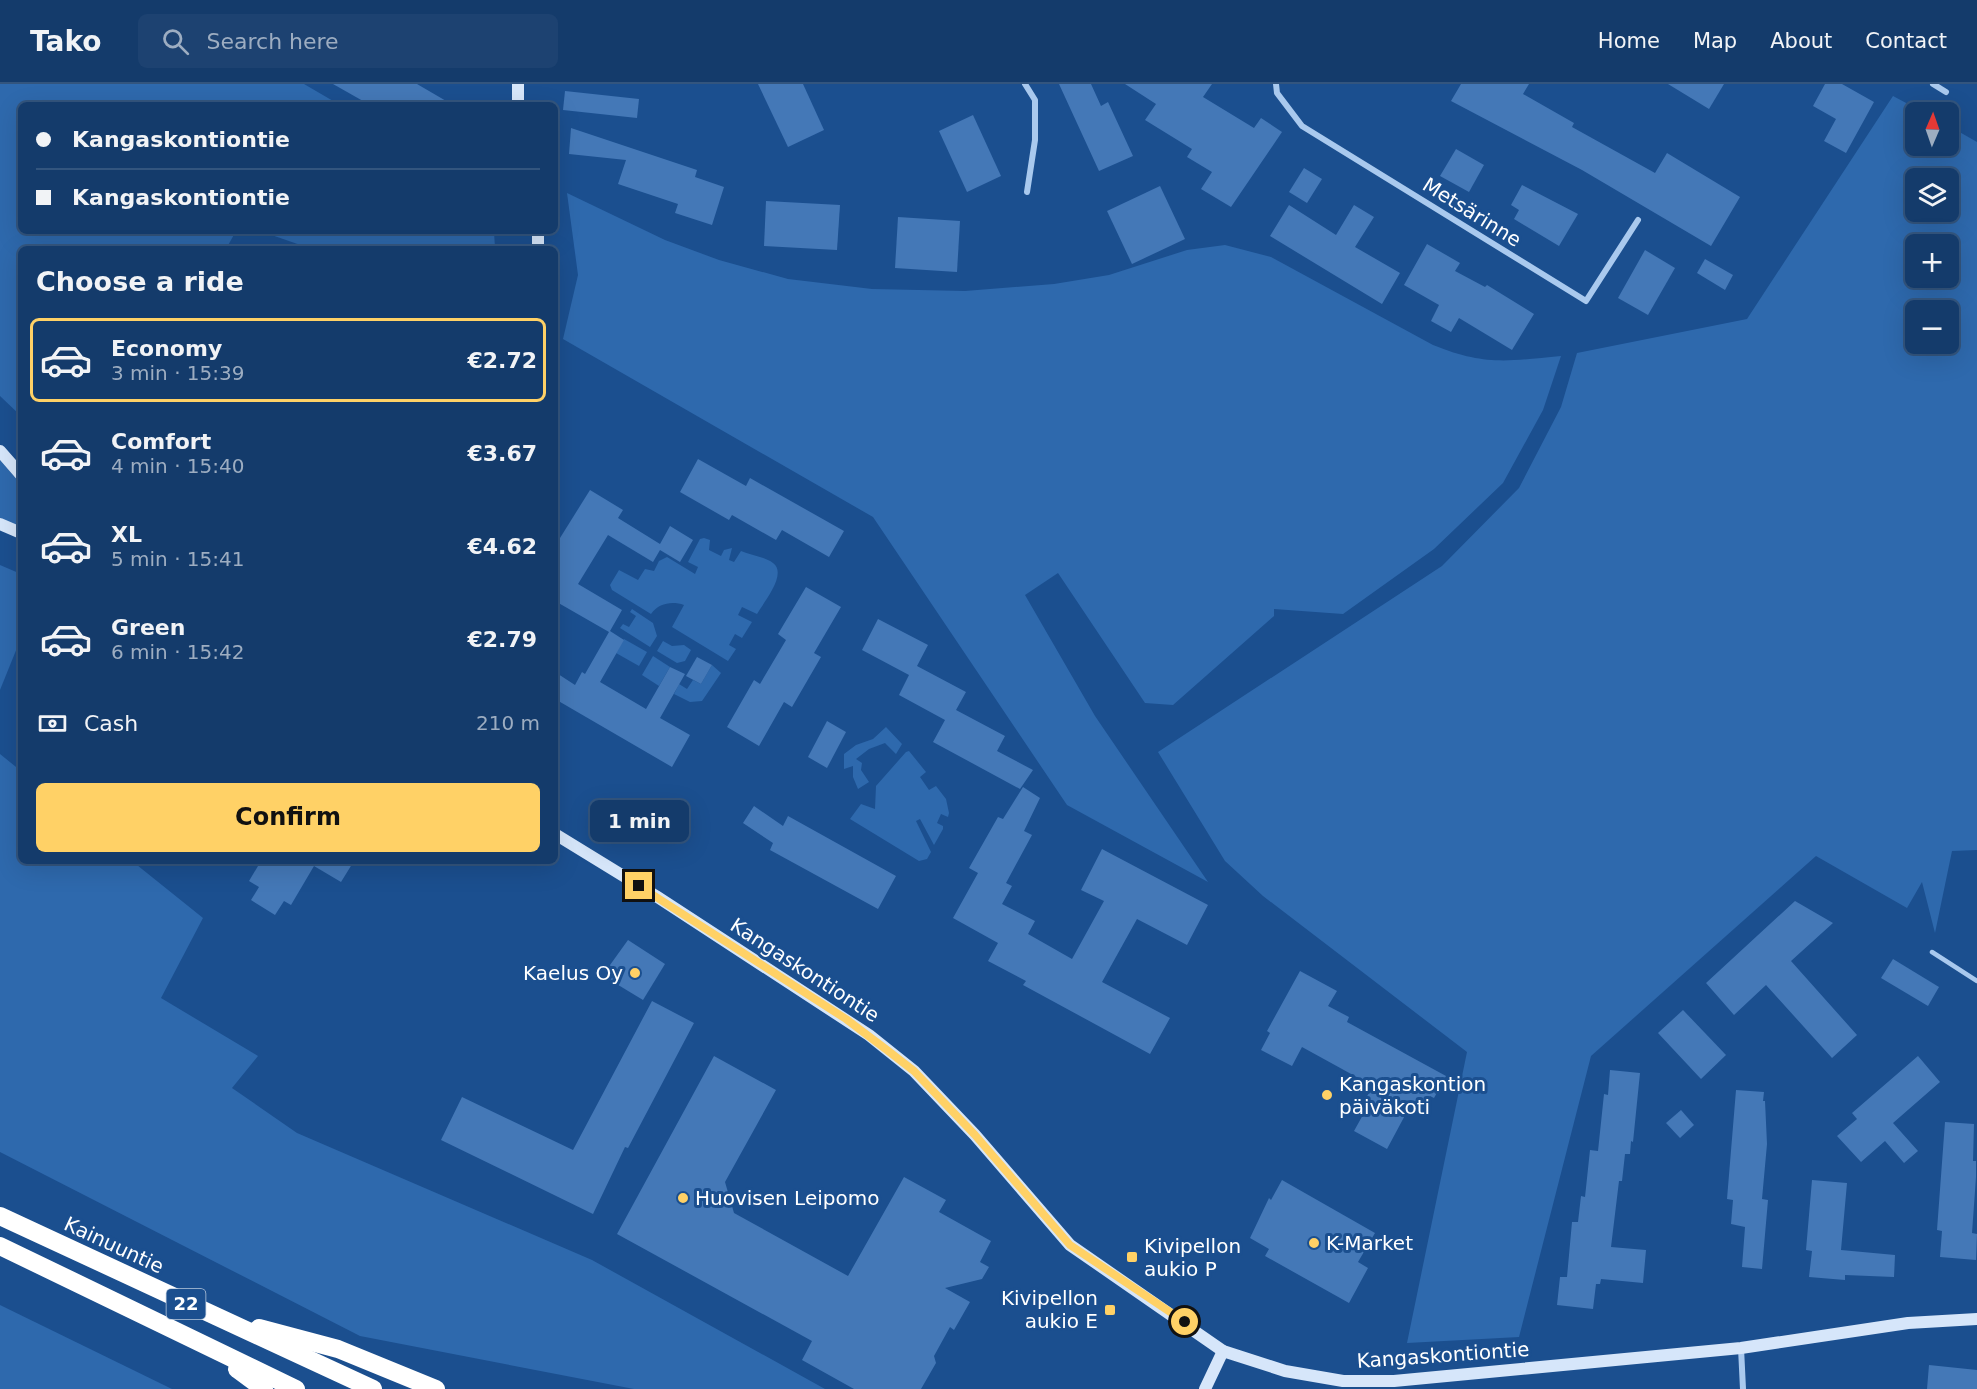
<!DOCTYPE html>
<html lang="en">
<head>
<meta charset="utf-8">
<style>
  :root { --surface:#143b6b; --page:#1d4271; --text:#f1f3f6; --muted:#9dadc1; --line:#33557e; --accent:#ffd166 }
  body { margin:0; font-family:"DejaVu Sans",sans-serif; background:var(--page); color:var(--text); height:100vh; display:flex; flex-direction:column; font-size:22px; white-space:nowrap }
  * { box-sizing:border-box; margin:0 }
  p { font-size:20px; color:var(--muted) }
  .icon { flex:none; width:33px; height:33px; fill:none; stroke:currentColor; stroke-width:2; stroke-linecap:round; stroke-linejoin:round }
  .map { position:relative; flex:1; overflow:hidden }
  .side { position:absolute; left:18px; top:162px; width:540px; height:618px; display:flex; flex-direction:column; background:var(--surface); border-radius:9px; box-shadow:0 6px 24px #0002,0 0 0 2px var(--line) }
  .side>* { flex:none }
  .top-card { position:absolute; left:18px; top:18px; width:540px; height:132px; border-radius:9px; box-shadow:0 6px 24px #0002,0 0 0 2px var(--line); display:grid; align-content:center; height:132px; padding:0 18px; background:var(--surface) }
  .needle { width:39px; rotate:2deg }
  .controls { position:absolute; left:1905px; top:18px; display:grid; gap:12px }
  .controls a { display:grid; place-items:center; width:54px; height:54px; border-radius:9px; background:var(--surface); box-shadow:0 6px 24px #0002,0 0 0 2px var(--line); font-size:30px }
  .end { position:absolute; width:27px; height:27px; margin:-14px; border:8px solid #ffd166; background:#111; box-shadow:0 0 0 3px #111 }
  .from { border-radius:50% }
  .bubble { position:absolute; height:42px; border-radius:9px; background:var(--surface); box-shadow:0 6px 24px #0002,0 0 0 2px var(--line); font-size:20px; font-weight:700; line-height:42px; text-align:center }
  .top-card b { display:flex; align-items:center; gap:21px; height:57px; font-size:22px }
  .top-card b+b { border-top:2px solid var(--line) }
  .top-card i { width:15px; height:15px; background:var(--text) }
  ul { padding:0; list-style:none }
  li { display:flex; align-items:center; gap:18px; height:84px; margin:0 12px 9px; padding:0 6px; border:3px solid transparent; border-radius:9px }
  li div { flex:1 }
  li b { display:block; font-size:22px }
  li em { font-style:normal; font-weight:700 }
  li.selected { border-color:var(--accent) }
  li>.icon { width:54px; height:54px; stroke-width:1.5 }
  h2 { padding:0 18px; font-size:27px; line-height:72px }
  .pay { display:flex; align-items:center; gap:15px; height:66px; padding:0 18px; font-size:22px }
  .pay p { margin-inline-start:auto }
  .cta { display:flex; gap:12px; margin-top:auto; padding:12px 18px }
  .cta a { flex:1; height:69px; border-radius:9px; background:var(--accent); color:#111; font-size:24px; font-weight:700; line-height:69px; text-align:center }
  header { display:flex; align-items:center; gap:36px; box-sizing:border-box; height:84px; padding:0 30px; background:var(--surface); border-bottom:2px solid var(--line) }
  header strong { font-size:28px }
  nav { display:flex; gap:33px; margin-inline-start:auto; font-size:21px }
  .search { width:420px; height:54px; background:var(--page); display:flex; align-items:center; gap:15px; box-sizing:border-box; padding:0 21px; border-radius:9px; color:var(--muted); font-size:22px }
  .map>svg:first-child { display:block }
  .green { fill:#2e69ad; fill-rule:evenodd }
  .building { fill:#4478b7 }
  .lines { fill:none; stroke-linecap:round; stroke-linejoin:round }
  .lane { stroke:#a9c9ee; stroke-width:4.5 }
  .street { stroke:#a9c9ee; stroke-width:6 }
  .secondary { stroke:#d6e6fa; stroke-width:12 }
  .highway { stroke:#fff; stroke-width:18 }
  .route { stroke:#ffd166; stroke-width:8 }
  .poi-dot { fill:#ffd166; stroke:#1b4f8f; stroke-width:2 }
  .labels { text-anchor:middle; stroke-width:6; stroke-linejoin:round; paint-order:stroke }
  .shield { fill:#1b4f8f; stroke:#bbcadd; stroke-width:1.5 }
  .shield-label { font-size:18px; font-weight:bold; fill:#fff }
  .street-label { font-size:20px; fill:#fff; stroke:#1b4f8f }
  .poi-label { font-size:20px; fill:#fff; stroke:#1b4f8f; text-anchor:start }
</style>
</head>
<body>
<header>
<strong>Tako</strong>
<div class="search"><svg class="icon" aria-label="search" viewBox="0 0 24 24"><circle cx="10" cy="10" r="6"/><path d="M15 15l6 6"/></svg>Search here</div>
<nav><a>Home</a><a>Map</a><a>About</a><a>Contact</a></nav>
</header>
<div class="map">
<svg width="1977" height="1305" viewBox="0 0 1977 1305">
  <rect width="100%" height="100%" fill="#1b4f8f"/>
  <g class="green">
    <path d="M0 0H304L340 21H21V147H236L226 165H21V332L0 312Z"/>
    <path d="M1893 12 1923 28H1916V62H1948L1949 42 1977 58V766L1952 767 1935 849 1922 798 1907 824 1816 772 1591 972 1519 1253 1407 1259 1467 968 1263 812 1225 777 1158 668 1442 482 1519 404 1561 323 1577 269 1747 235ZM1916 94H1948V128H1916ZM1916 160H1948V194H1916ZM1916 226H1948V260H1916Z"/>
    <path d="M567 109 665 156 719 176 788 195 872 205 965 207 1054 200 1109 191 1187 166 1225 161 1271 173 1433 261C1485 282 1507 277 1561 272L1543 326 1503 399 1434 465 1343 530 1274 525V532L1173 621 1145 619 1058 489 1025 511 1095 632 1208 798 1067 721 873 433 563 255 578 191Z"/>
    <path d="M260 147H494L495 165H312Z"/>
    <path d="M0 376 21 400V444L0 434Z"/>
    <path d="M704 454 710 456 709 466 721 472 724 466 732 464 729 476 734 478 741 467C751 471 765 473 773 479 788 490 763 519 757 530L742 523 738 531 752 538 742 554 735 550 729 561 736 565 728 577 672 543 684 521C672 517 659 519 651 530L612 506 610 501 619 486 638 496 645 485 654 487 659 477 667 473 695 490 698 483 688 478 700 455Z"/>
    <path d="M0 481 21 490V554L0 606Z"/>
    <path d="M632 525 653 539 657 552 650 563 620 544 623 540 629 543 636 532 630 528Z"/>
    <path d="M624 555 647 568 639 582 616 569Z"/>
    <path d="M663 557 672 562 684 561 691 566 685 577 677 579 657 567Z"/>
    <path d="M653 572 670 583 659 602 642 591Z"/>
    <path d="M712 581 721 589 702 617 690 618 674 610 679 600 687 605 693 596 701 600Z"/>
    <path d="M886 643 902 660 896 670 885 659 869 665 856 675 862 679 861 686 869 698 858 705 853 693V682L844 685V670L856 661 873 655Z"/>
    <path d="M909 667 926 688 920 693 929 706 936 702 946 715 949 729 948 733 941 730 937 739 943 742V745L934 761 920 735 916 737 931 768 927 775 919 777 850 735 861 720 875 725 876 702 906 668Z"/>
    <path d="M0 670 21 687V777H132L203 834 161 914 258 972 232 1004 297 1049 592 1176 825 1305H634L360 1252 0 1068Z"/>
    <path d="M0 1221 172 1305H0Z"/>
  </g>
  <g class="building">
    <path d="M333 0H417L453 21H370Z"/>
    <path d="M758 0H803L824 46 788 63Z"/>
    <path d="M1059 0H1091L1101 22 1108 18 1133 72 1099 87Z"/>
    <path d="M1125 0H1212L1203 13 1254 44 1261 34 1282 48 1231 123 1201 105 1212 88 1187 73 1192 65 1145 36 1156 20Z"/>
    <path d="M1461 0H1529L1523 10 1574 39 1572 43 1655 89 1667 69 1740 113 1711 162 1582 86 1451 17Z"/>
    <path d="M1668 0H1724L1709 25Z"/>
    <path d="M1825 0H1842L1874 18 1846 69 1824 57 1836 35 1813 22Z"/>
    <path d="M565 7 639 15 637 34 563 26Z"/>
    <path d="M973 31 1001 92 967 108 939 47Z"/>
    <path d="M571 44 697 86 695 93 724 103 712 141 675 129 678 120 618 100 626 76 569 70Z"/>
    <path d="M1456 65 1484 81 1469 108 1440 92Z"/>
    <path d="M1304 84 1322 95 1307 119 1289 108Z"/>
    <path d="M1522 101 1578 130 1559 162 1514 135 1519 126 1511 121Z"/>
    <path d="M1160 102 1185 155 1132 180 1107 127Z"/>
    <path d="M766 117 840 121 837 166 764 162Z"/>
    <path d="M1289 121 1336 151 1354 121 1374 133 1355 163 1400 189 1382 220 1270 152Z"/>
    <path d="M898 133 960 137 957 188 895 184Z"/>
    <path d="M1427 160 1460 179 1455 187 1485 203 1487 201 1534 230 1512 266 1459 234 1451 248 1431 237 1439 221 1404 201Z"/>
    <path d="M1645 166 1675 184 1648 231 1618 214Z"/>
    <path d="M1705 175 1733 191 1725 206 1697 189Z"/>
    <path d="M698 375 746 402 750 394 844 447 829 473 782 446 776 456 732 431 729 436 680 408Z"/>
    <path d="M590 406 623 426 618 434 660 460 670 442 693 456 680 478 660 466 653 478 608 451 578 500 622 526 610 547 624 556 600 598 646 625 670 583 685 590 660 634 690 651 672 683 555 615V588L575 601 582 588 585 590 609 548 555 517V462Z"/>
    <path d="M806 503 841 523 814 569 821 573 792 623 784 618 759 662 727 643 754 596 760 600 786 556 778 550Z"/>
    <path d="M878 535 928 561 917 582 966 608 956 626 1005 652 997 667 1033 686 1020 705 933 658 945 636 899 611 909 591 862 566Z"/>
    <path d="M697 573 712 581 701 600 686 592Z"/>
    <path d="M827 637 846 648 827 684 808 673Z"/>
    <path d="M1023 703 1040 714 1024 747 1032 751 1006 799 1012 802 1002 820 1035 837 1028 850 1072 875 1104 817 1081 806 1102 765 1208 821 1187 861 1137 835 1102 898 1170 934 1150 970 1023 901 1026 897 988 877 998 859 953 834 978 789 969 784 998 733 1003 735Z"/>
    <path d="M754 722 783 742 788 732 896 792 878 825 770 766 773 759 743 739Z"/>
    <path d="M261 777H354L341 798 314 782 291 821 284 817 275 831 251 816 259 803 249 797Z"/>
    <path d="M1795 817 1833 839 1791 877 1857 951 1832 974 1766 901 1734 931 1706 899Z"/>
    <path d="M628 856 665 880 643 916 610 896V881Z"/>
    <path d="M1893 875 1939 903 1928 922 1881 894Z"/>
    <path d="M1300 887 1337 907 1328 922 1349 933 1347 938 1446 992 1434 1014 1430 1012 1421 1028 1410 1022 1387 1065 1354 1047 1364 1029 1359 1026 1373 1002 1302 963 1292 982 1261 966 1270 949 1267 947Z"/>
    <path d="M652 917 694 939 628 1064 625 1063 593 1130 441 1056 462 1013 573 1066Z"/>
    <path d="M1683 926 1726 971 1701 995 1658 949Z"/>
    <path d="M714 972 776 1006 725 1098 734 1129 848 1192 904 1093 946 1116 939 1128 991 1157 980 1178 989 1183 982 1195 945 1204 970 1218 954 1246 950 1243 934 1272 936 1279 921 1305H854L802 1276 812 1257 617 1150Z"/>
    <path d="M1918 972 1940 998 1893 1039 1918 1067 1904 1079 1885 1057 1861 1078 1837 1052 1857 1035 1852 1029Z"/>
    <path d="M1610 986 1640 989 1633 1058 1631 1057 1630 1070H1625L1622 1097H1619L1611 1163 1646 1166 1643 1199 1601 1195 1600 1200H1596L1593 1225 1557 1221 1560 1193H1567L1572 1138H1578L1581 1112 1585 1113 1590 1066 1598 1067 1604 1010 1608 1011Z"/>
    <path d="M1736 1006 1764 1008 1763 1017H1765L1767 1060 1762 1115 1768 1116 1762 1185 1742 1183 1745 1143 1731 1140 1733 1116 1727 1115Z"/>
    <path d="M1681 1026 1694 1041 1680 1054 1666 1039Z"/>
    <path d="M1945 1038 1974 1040 1973 1077H1976V1093L1972 1149 1977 1150 1976 1176 1940 1173 1942 1147 1937 1146Z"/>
    <path d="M1282 1096 1375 1149 1358 1178 1368 1184 1349 1219 1265 1172 1269 1165 1250 1154 1269 1114 1271 1116Z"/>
    <path d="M1812 1096 1847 1099 1841 1166 1895 1171 1894 1193 1845 1191V1196L1809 1193 1812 1167 1806 1166Z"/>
    <path d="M1929 1281 1977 1286V1305H1927Z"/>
  </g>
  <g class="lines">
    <path class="lane" d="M1932 868 1977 897"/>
    <g class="street">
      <path d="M1025 0 1035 16V56L1027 108"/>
      <path d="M1276 0 1277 9 1302 42 1586 217 1638 136"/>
      <path d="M1933 0 1946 8"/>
      <path d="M1741 1264 1743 1305"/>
    </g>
    <g class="secondary">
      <path d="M518 21V0"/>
      <path d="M538 147V165"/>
      <path d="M0 367 21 391"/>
      <path d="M0 440 21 449"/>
      <path d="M555 750 656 812 869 951 914 987 975 1051 1070 1161 1223 1267 1285 1287 1343 1297H1394L1741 1264 1908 1239 1977 1235"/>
      <path d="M1205 1305 1223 1267"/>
    </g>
    <g class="highway">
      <path d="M0 1132 373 1305"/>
      <path d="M0 1162 296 1305"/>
      <path d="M259 1244 338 1265 436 1305"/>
      <path d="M237 1285 264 1305"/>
    </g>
  </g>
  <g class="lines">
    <path class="route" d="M639 802 846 935 887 966 914 987 975 1051 1070 1161 1185 1238"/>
  </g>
  <g class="poi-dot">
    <circle cx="635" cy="889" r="6"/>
    <circle cx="1327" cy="1011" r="6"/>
    <circle cx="683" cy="1114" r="6"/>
    <circle cx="1314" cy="1159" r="6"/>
    <rect x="1126" y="1167" width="12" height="12" rx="3"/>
    <rect x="1104" y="1220" width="12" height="12" rx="3"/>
  </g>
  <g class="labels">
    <rect class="shield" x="166.5" y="1205" width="39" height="30" rx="4.5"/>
    <g class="shield-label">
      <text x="186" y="1226">22</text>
    </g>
    <g class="street-label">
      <text transform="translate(1472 128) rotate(32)" y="7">Metsärinne</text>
      <text transform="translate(805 886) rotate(33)" y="7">Kangaskontiontie</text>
      <text transform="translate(114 1161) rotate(25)" y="7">Kainuuntie</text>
      <text transform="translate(1443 1271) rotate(-4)" y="7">Kangaskontiontie</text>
    </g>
    <g class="poi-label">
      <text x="623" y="896" text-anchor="end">Kaelus Oy</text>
      <text x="1339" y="1007">Kangaskontion<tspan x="1339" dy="23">päiväkoti</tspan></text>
      <text x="695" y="1121">Huovisen Leipomo</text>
      <text x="1326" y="1166">K-Market</text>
      <text x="1144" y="1169">Kivipellon<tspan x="1144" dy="23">aukio P</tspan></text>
      <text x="1098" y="1221" text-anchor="end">Kivipellon<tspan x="1098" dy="23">aukio E</tspan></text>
    </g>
  </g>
</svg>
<div class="controls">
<a><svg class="needle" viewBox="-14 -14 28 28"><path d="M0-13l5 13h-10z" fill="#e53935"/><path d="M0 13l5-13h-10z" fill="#9dadc1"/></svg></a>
<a><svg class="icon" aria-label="layers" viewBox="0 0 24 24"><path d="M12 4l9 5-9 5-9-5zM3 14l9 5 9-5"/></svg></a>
<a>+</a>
<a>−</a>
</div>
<i class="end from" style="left:1185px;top:1238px"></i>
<i class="end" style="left:639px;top:802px"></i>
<div class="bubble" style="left:590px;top:716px;width:99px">1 min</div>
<div class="top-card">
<b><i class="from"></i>Kangaskontiontie</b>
<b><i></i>Kangaskontiontie</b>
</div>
<section class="side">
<h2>Choose a ride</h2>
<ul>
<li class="selected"><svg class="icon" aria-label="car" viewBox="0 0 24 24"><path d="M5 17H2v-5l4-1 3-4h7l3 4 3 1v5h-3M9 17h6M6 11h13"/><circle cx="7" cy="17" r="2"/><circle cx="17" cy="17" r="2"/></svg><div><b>Economy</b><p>3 min · 15:39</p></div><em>€2.72</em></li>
<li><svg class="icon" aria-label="car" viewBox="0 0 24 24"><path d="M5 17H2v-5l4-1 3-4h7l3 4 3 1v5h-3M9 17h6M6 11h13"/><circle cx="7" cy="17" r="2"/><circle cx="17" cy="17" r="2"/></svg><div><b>Comfort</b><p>4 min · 15:40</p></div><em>€3.67</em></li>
<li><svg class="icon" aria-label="car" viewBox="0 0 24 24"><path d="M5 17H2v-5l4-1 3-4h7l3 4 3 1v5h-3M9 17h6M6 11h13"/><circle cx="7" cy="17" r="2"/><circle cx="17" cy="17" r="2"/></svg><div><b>XL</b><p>5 min · 15:41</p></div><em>€4.62</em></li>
<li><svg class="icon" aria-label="car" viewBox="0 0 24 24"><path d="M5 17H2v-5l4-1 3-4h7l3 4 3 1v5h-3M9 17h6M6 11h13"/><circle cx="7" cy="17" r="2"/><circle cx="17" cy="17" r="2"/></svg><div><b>Green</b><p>6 min · 15:42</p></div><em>€2.79</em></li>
</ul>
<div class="pay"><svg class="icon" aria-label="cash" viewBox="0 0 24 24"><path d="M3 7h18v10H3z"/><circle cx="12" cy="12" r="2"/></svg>Cash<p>210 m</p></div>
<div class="cta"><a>Confirm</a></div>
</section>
</div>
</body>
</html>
